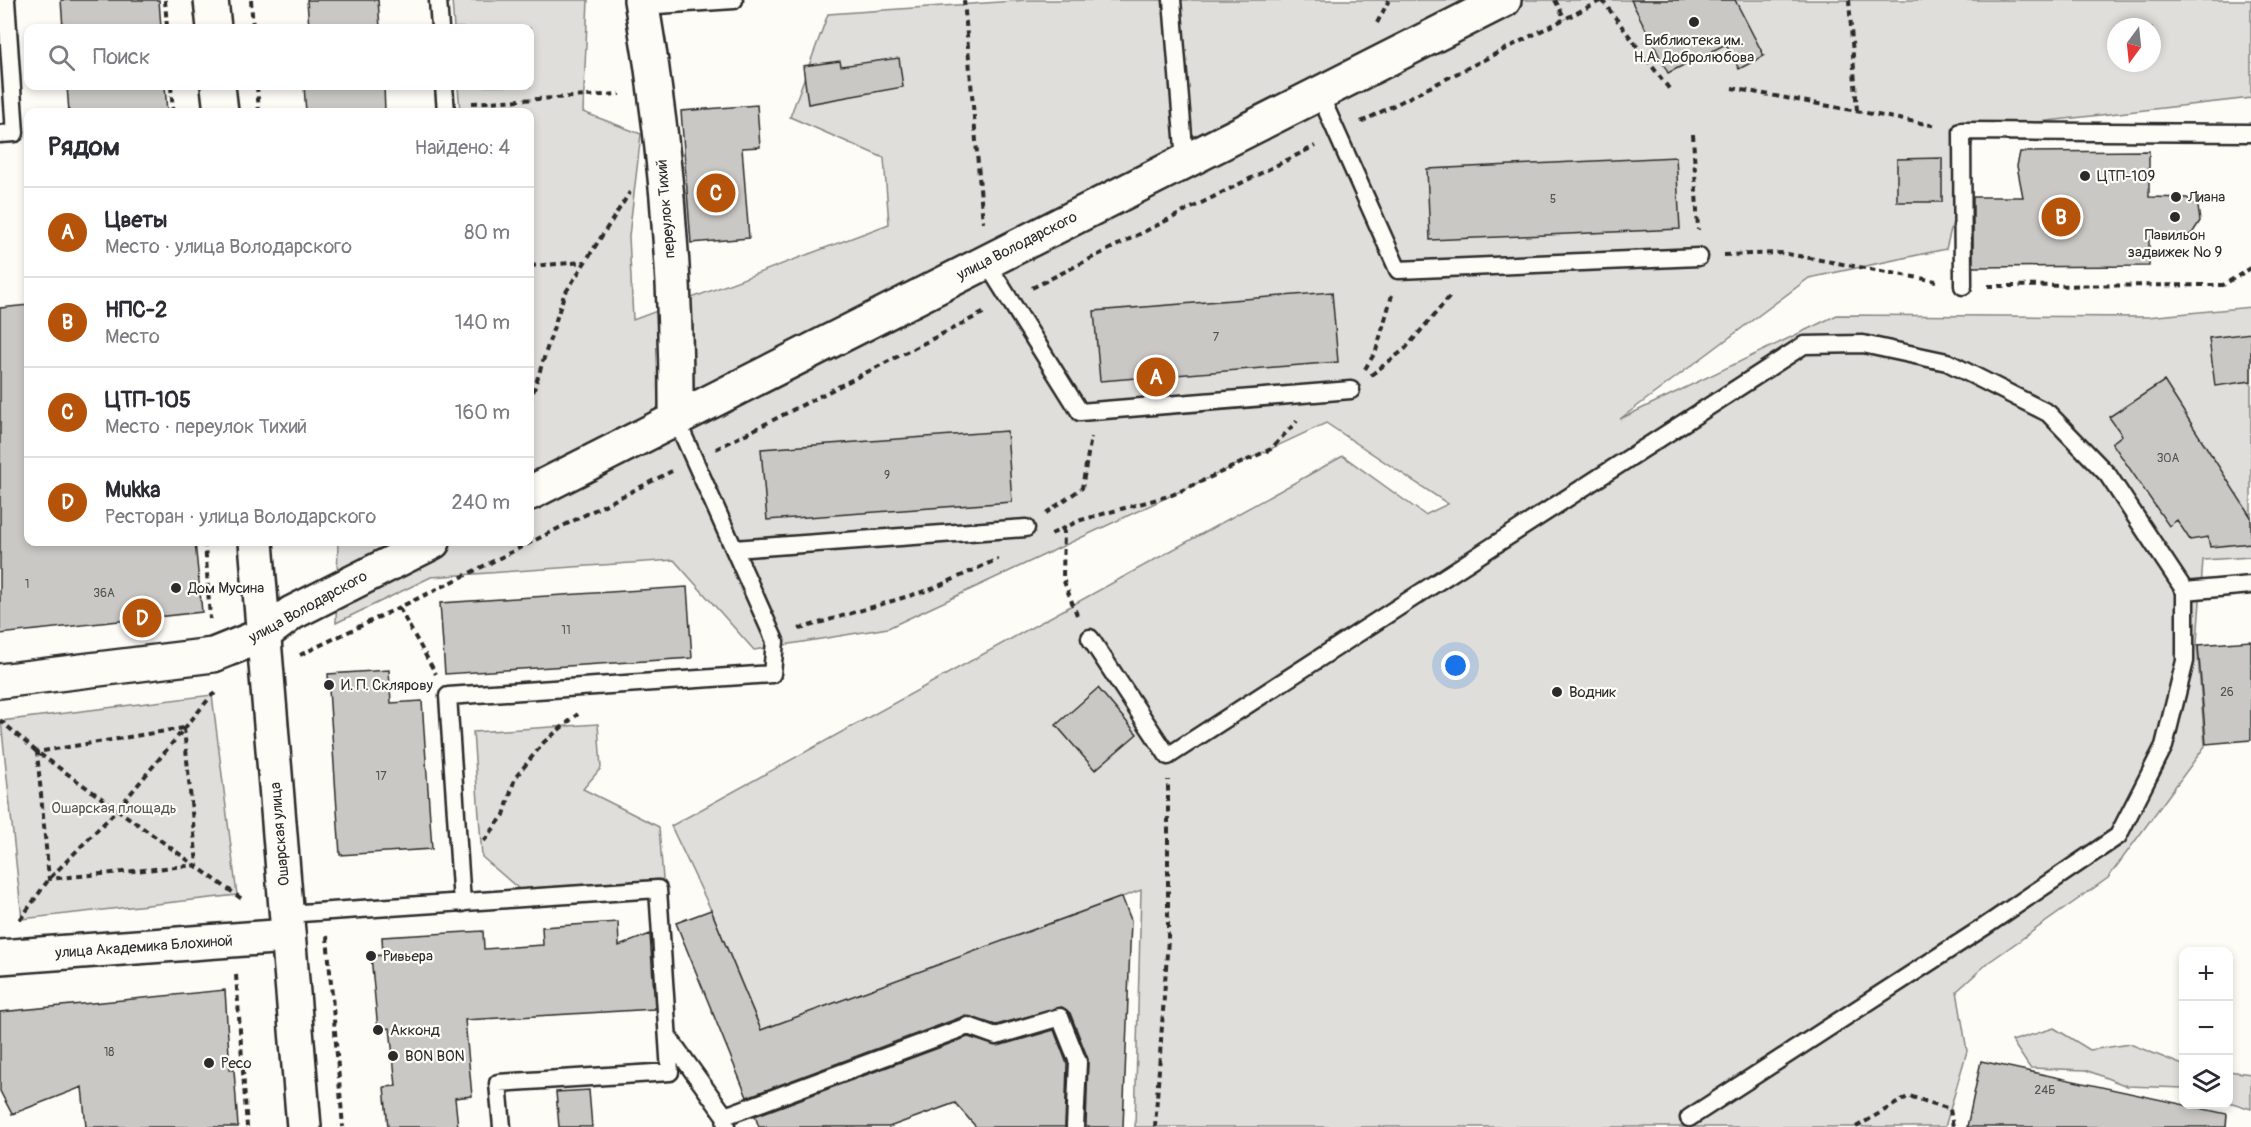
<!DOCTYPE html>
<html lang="ru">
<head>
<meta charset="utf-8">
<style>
	body { margin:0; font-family:Pangolin,sans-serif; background:#f2f2f3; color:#2b2b33 }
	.controls { position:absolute; right:18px; bottom:18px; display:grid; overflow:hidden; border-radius:12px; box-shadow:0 3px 9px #0003 }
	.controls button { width:54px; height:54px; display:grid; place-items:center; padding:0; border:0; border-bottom:2px solid #e1e1e2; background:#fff; color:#2b2b33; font:30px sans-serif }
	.compass { position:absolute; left:2107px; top:18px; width:54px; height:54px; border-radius:50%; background:#fff; box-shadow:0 3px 9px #0003; rotate:195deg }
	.you { position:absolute; left:1456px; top:666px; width:21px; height:21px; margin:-15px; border:4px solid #fff; border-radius:50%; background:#1a73e8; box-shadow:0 0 0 9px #1a73e833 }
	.badge { display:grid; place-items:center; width:39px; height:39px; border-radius:50%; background:#b45309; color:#fff; font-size:20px; font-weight:700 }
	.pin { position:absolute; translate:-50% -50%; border:3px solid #fff; box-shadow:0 2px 6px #0006 }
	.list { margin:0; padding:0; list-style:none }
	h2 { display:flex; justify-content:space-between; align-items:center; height:78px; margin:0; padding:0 24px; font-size:26px }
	h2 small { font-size:20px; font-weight:400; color:#7c7c81 }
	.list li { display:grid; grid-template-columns:39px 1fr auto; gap:18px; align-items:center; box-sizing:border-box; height:90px; padding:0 24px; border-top:2px solid #e1e1e2 }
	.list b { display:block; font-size:22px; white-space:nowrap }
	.list p { margin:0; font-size:20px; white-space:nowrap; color:#7c7c81 }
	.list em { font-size:20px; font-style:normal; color:#7c7c81 }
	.icon { flex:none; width:33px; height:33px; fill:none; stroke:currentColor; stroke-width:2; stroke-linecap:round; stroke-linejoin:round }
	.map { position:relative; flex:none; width:2251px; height:1127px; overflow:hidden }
	.search { position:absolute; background:#fff; box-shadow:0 3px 9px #0003; left:24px; top:24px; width:510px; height:66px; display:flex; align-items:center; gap:15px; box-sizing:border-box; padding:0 21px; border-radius:12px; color:#7c7c81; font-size:22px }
	.panel { position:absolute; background:#fff; box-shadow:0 3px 9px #0003; left:24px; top:108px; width:510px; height:438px; border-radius:12px }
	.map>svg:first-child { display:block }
</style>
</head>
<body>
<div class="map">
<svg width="2251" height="1127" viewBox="0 0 2251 1127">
	<rect width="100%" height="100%" fill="#fdfcf7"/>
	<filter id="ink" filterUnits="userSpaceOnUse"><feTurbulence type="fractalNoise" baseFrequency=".0167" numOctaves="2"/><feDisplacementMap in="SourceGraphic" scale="12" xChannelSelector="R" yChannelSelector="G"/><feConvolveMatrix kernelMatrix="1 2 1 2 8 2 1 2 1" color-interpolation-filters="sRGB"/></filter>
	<g filter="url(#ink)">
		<path fill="#dfdeda" stroke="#858482" stroke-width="1.5" fill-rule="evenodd" d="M 452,0 L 588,0 L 583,112 L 641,134 L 629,236 L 633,320 L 889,224 L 884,158 L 790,117 L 828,14 L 1028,0 L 2251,0 L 2251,98 L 1976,129 L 1946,249 L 1809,278 L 1620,419 L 1837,315 L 2147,317 L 2251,307 L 2251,557 L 2203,560 L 2197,643 L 2205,746 L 2108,878 L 1989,962 L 1957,991 L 1967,1051 L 1945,1127 L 1135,1127 L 1141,890 L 761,1030 L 711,910 L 671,826 L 1343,456 L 1425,515 L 1448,504 L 1326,423 L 888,628 L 754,650 L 674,560 L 431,577 L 336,623 L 338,542 L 530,542 L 530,112 L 460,112 L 458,86 L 530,86 L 530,28 L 454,28 ZM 2116,27 L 2152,27 L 2152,63 L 2116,63 Z
			M 212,695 L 237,895 L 22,919 L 1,721 Z
			M 598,724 L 601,768 L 583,789 L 659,827 L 663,879 L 519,889 L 482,857 L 473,732 Z
			M 2054,1028 L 2090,1050 L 2130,1044 L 2183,1065 L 2183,1088 L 2127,1086 L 2086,1070 L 2030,1068 L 2012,1041 Z
			M 2228,1071 L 2251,1074 L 2251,1109 L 2229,1102 Z"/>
		<path fill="#c9c8c4" stroke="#2b2b2b" stroke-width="1.5" d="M 61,0 L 159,0 L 161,28 L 63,28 Z
			M 307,0 L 378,0 L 380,28 L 309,28 Z
			M 1631,0 L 1735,0 L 1764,56 L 1739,69 L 1726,44 L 1668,73 Z
			M 899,58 L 903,87 L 808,104 L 803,66 L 840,61 L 841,66 Z
			M 67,86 L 165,86 L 167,112 L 69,112 Z
			M 304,86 L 384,86 L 385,112 L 306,112 Z
			M 757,105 L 760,147 L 742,148 L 749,238 L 691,243 L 681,111 Z
			M 2149,151 L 2149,197 L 2187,198 L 2198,207 L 2200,221 L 2193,232 L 2188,236 L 2149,237 L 2149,266 L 1973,267 L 1973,197 L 2023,197 L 2017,166 L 2020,152 Z
			M 1676,157 L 1680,229 L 1430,240 L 1427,169 Z
			M 1942,158 L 1942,202 L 1897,202 L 1897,159 Z
			M 1332,292 L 1338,362 L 1100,381 L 1094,311 Z
			M 28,305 L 28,542 L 195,542 L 202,612 L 0,634 L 0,308 Z
			M 2251,333 L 2251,381 L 2215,386 L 2209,338 Z
			M 2164,381 L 2251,517 L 2251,543 L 2210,547 L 2208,537 L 2190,540 L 2177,520 L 2169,526 L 2112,443 L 2122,435 L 2109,417 Z
			M 1007,431 L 1012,502 L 767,520 L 761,449 Z
			M 687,587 L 692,658 L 445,674 L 440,603 Z
			M 2251,641 L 2251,740 L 2206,744 L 2198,645 Z
			M 389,670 L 391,703 L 422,701 L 432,849 L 340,855 L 328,674 Z
			M 1098,688 L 1137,734 L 1095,770 L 1056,725 Z
			M 1122,897 L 1131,920 L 1123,1127 L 1086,1127 L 1088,1059 L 1070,1013 L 1062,1007 L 996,1025 L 964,1016 L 747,1097 L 676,923 L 711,910 L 761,1030 Z
			M 618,922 L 619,946 L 650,934 L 655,1009 L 465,1020 L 472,1096 L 455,1098 L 458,1127 L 388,1127 L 384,1087 L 396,1086 L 393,1056 L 390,1028 L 378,1030 L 371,956 L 383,955 L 382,937 L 483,931 L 484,949 L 543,945 L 542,927 Z
			M 225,990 L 230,1070 L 234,1070 L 238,1127 L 86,1127 L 82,1087 L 12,1114 L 0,1091 L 0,1012 Z
			M 1054,1030 L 1067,1064 L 1065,1127 L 976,1127 L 955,1103 L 889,1127 L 759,1127 L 755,1116 L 968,1037 L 998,1046 Z
			M 1981,1061 L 2227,1114 L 2226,1127 L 1967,1127 Z
			M 589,1090 L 592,1127 L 559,1127 L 556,1092 Z"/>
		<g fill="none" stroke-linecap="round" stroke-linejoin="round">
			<defs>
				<path id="service" d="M 438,0 L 440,28
					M 1172,0 L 1185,161
					M 642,6 L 734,0
					M 444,86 L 446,112
					M 1319,93 L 1398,270 L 1699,257
					M 0,134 L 15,133 L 6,0
					M 986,262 L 1080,412 L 1351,390
					M 1963,286 L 1962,131 L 2251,133
					M 676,419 L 734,549 L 1026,528
					M 2185,591 L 2251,585
					M 1090,638 L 1168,756 L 1804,345 L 1863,344 L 1947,362 L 2048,413 L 2108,475 L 2185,591 L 2185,661 L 2164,746 L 2118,836 L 1984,927 L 1689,1118
					M 462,903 L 448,696 L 772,674 L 775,641 L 734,549
					M 286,914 L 658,889 L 670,1072 L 498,1083 L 502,1127
					M 669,1038 L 725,1116 L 726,1126
					M 725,1116 L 968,1026 L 996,1036 L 1060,1017 L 1078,1062 L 1075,1127"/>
				<path id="minor" d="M 641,0 C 665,137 677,279 676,419
					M 530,493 L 1504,0
					M 0,681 L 213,655 L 263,635 L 292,613 L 433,542
					M 0,957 L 288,936"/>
				<path id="tertiary" d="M 211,0 L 214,28
					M 218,86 L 221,112
					M 256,542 L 304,1127"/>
			</defs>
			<use href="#service" stroke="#2b2b2b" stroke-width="21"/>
			<use href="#minor" stroke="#2b2b2b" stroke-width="38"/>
			<use href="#tertiary" stroke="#2b2b2b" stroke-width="38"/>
			<path stroke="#2b2b2b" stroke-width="4" stroke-dasharray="6 4.5" stroke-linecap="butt" d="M 165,0 L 167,28
				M 251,0 L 253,28
				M 964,0 L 983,223
				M 1555,0 L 1565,19
				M 1602,0 L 1670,90
				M 1849,0 L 1857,111
				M 1377,23 L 1389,0
				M 171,86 L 173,112
				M 257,86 L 259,112
				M 1732,88 L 1937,126
				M 472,103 L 620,94
				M 1361,122 L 1602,0
				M 1693,134 L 1698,230
				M 1724,255 L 1782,253 L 1936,281
				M 530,266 L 585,262
				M 1988,286 L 2223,285 L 2251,268
				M 1032,288 L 1315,146
				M 1365,369 L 1376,351 L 1392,295
				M 1371,375 L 1405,349 L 1452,294
				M 530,402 L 564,295 L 630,192
				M 716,449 L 985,312
				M 1046,513 L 1082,488 L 1091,437
				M 1064,528 L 1063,579 L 1077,615
				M 1051,534 L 1081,520 L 1172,495 L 1271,449 L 1297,421
				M 205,542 L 210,619
				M 399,608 L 436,674
				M 799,629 L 932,589 L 998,559
				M 300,655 L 450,583 L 672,471
				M 0,720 L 37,752 L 242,899
				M 184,728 L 197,865 L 49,879 L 37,752 Z
				M 484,841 L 504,815 L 515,778 L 544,742 L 578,714
				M 20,920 L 49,879 L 117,810 L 212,695 L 219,691
				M 327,936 L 343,1127
				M 236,975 L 247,1127
				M 1155,1127 L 1168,939 L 1168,780
				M 1856,1127 L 1909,1096 L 1950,1109 L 1953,1127"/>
			<use href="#service" stroke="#fdfcf7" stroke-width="16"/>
			<use href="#minor" stroke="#fdfcf7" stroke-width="33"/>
			<use href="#tertiary" stroke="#fdfcf7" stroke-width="33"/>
		</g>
	</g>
	<g fill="#2b2b2b" stroke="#fdfcf7" stroke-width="2">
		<circle cx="1694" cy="22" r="6"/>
		<circle cx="2085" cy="176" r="6"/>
		<circle cx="2176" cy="197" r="6"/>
		<circle cx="2175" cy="217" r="6"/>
		<circle cx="176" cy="588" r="6"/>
		<circle cx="329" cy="685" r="6"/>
		<circle cx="1557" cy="692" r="6"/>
		<circle cx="371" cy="956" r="6"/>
		<circle cx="378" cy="1030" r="6"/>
		<circle cx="393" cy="1056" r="6"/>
		<circle cx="209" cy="1063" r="6"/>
	</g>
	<g text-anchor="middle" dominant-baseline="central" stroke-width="4.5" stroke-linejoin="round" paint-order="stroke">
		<g font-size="12" fill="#525251">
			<text x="1553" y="199">5</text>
			<text x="1216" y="337">7</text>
			<text x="2168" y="458">30А</text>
			<text x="887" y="475">9</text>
			<text x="27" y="584">1</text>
			<text x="104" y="593">36А</text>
			<text x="566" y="630">11</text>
			<text x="2227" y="692">26</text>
			<text x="381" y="776">17</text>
			<text x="109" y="1052">18</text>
			<text x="2045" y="1090">24Б</text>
		</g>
		<g font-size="15" fill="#2b2b2b" stroke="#fdfcf7" text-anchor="start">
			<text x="1694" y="40" text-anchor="middle">Библиотека им.<tspan x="1694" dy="17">Н.А. Добролюбова</tspan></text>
			<text x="2097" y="176">ЦТП-109</text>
			<text x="2188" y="197">Лиана</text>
			<text x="2175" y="235" text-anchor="middle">Павильон<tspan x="2175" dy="17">задвижек № 9</tspan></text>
			<text x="188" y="588">Дом Мусина</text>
			<text x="341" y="685">И. П. Склярову</text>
			<text x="1569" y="692">Водник</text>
			<text x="383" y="956">Ривьера</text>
			<text x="390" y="1030">Акконд</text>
			<text x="405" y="1056">BON BON</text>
			<text x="221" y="1063">Ресо</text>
		</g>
		<g font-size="15" fill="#2b2b2b" stroke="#fdfcf7">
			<text transform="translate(666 209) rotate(-95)">переулок Тихий</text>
			<text transform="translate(1017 246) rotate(-27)">улица Володарского</text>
			<text transform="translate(308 607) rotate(-29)">улица Володарского</text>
			<text transform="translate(280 834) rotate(-95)">Ошарская улица</text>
			<text transform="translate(144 947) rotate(-4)">улица Академика Блохиной</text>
		</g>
		<g font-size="15" fill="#585857" stroke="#fdfcf7">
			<text x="114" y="808">Ошарская площадь</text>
		</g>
	</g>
</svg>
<div class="controls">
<button>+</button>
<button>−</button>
<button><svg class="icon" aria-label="layers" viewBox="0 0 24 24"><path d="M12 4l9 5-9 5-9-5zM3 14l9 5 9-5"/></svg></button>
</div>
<svg class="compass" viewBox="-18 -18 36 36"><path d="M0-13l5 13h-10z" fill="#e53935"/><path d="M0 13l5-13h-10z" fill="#7c7c81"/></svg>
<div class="you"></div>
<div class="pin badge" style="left:1156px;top:377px">A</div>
<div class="pin badge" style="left:2061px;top:217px">B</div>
<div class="pin badge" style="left:716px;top:193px">C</div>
<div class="pin badge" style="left:142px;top:618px">D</div>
<div class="search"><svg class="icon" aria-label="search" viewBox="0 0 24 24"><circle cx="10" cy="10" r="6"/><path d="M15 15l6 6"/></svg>Поиск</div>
<section class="panel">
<h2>Рядом<small>Найдено: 4</small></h2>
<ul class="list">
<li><span class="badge">A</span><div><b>Цветы</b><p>Место · улица Володарского</p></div><em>80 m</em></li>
<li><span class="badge">B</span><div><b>НПС-2</b><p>Место</p></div><em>140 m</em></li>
<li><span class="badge">C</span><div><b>ЦТП-105</b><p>Место · переулок Тихий</p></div><em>160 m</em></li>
<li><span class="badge">D</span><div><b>Mukka</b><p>Ресторан · улица Володарского</p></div><em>240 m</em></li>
</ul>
</section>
</div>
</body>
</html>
